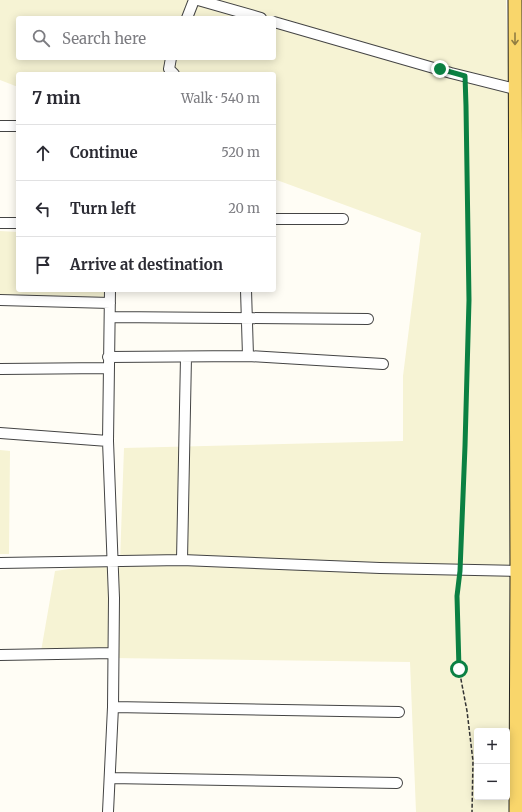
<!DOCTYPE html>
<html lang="en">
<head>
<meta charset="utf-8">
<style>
	body { margin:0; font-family:Merriweather,serif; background:#f2f2f3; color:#2b2b33 }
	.controls { position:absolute; right:12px; bottom:12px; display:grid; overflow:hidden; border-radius:4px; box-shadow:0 2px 10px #0003 }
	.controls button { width:36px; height:36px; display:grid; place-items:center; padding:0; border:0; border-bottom:1px solid #e1e1e2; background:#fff; color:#2b2b33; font:20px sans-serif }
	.stop { position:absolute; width:12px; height:12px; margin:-9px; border:3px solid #0b8043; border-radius:50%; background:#fff }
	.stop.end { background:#0b8043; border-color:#fff; box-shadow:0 1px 4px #0008 }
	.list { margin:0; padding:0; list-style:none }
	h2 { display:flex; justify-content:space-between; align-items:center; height:52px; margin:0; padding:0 16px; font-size:17px }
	h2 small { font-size:13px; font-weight:400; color:#7c7c81 }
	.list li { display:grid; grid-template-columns:26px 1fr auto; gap:12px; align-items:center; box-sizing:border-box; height:56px; padding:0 16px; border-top:1px solid #e1e1e2 }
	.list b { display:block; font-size:15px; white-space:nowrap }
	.list em { font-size:13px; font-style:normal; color:#7c7c81 }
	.icon { flex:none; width:22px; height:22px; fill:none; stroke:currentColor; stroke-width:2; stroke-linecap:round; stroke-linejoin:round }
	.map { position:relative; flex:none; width:522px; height:812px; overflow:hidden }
	.search { position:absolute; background:#fff; box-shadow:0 2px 10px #0003; left:16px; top:16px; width:260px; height:44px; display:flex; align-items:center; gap:10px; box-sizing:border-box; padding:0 14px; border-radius:4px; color:#7c7c81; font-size:15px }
	.panel { position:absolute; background:#fff; box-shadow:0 2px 10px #0003; left:16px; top:72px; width:260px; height:220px; border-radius:4px }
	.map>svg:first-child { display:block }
</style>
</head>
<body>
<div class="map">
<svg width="522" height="812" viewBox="0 0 522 812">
	<rect width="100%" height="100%" fill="#fffdf5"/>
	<path fill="#f6f3d4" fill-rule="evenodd" d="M 0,0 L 506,0 L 510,122 L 513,812 L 416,812 L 410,662 L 40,657 L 55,571 L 120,562 L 124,448 L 403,441 L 403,376 L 421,233 L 274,179 L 274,74 L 18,74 L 18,87 L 0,80 ZM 18,18 L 274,18 L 274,58 L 18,58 ZM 477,731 L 507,731 L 507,797 L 477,797 Z
		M 0,231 L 18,232 L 18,290 L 113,290 L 113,308 L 0,305 Z
		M 0,450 L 10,451 L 9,554 L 0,554 Z"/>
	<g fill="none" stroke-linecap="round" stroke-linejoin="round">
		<defs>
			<path id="minor" d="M 198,0 L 261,18
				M 187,18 L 194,0
				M 274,22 L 451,73 L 515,89
				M 171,58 L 169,69 L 174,74
				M 0,126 L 18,126
				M 274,219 L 343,219
				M 0,223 L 18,223
				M 246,290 L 248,356
				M 0,300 L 110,303
				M 110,317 L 368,319
				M 108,357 L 248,356 L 383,364
				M 0,369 L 108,368
				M 0,433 L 108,441
				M 182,560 L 186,357
				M 0,563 L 182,560 L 380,568 L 522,571
				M 0,655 L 113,653
				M 113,707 L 399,712
				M 110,778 L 397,783
				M 108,812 L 113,707 L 114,598 L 108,441 L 110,290"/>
			<path id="major" d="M 515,0 L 517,572 L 516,812"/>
		</defs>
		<use href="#minor" stroke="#444" stroke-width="12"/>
		<use href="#major" stroke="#222" stroke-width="15"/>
		<path stroke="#333" stroke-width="1.5" stroke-dasharray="4 2" stroke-linecap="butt" d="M 461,562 L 469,300 L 465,85
			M 459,577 L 457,596 L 459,669 L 467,711 L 473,761 L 472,812"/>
		<use href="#minor" stroke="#fff" stroke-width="10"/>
		<use href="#major" stroke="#f9d66b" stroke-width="13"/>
	</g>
	<defs><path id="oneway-shaft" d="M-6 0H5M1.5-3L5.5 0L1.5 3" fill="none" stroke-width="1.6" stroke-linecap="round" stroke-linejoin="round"/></defs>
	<use stroke="#917d42" href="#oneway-shaft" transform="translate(515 39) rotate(90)"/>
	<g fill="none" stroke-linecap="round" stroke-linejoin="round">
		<path stroke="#0b8043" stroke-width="5" d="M 440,69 L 465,76 L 466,106 L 469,300 L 465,446 L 460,571 L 457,596 L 459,669"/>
	</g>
</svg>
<div class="controls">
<button>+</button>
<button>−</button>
</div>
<div class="stop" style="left:459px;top:669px"></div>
<div class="stop end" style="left:440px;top:69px"></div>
<div class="search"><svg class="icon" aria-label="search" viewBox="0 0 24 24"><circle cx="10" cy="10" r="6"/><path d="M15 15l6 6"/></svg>Search here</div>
<section class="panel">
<h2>7 min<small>Walk · 540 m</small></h2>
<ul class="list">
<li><svg class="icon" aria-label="ahead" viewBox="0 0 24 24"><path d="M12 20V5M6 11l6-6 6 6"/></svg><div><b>Continue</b></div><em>520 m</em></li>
<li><svg class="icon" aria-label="left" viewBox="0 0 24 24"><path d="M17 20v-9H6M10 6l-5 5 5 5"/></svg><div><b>Turn left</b></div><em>20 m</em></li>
<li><svg class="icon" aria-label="arrive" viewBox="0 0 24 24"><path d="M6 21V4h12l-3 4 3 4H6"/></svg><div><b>Arrive at destination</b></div></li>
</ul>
</section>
</div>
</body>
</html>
